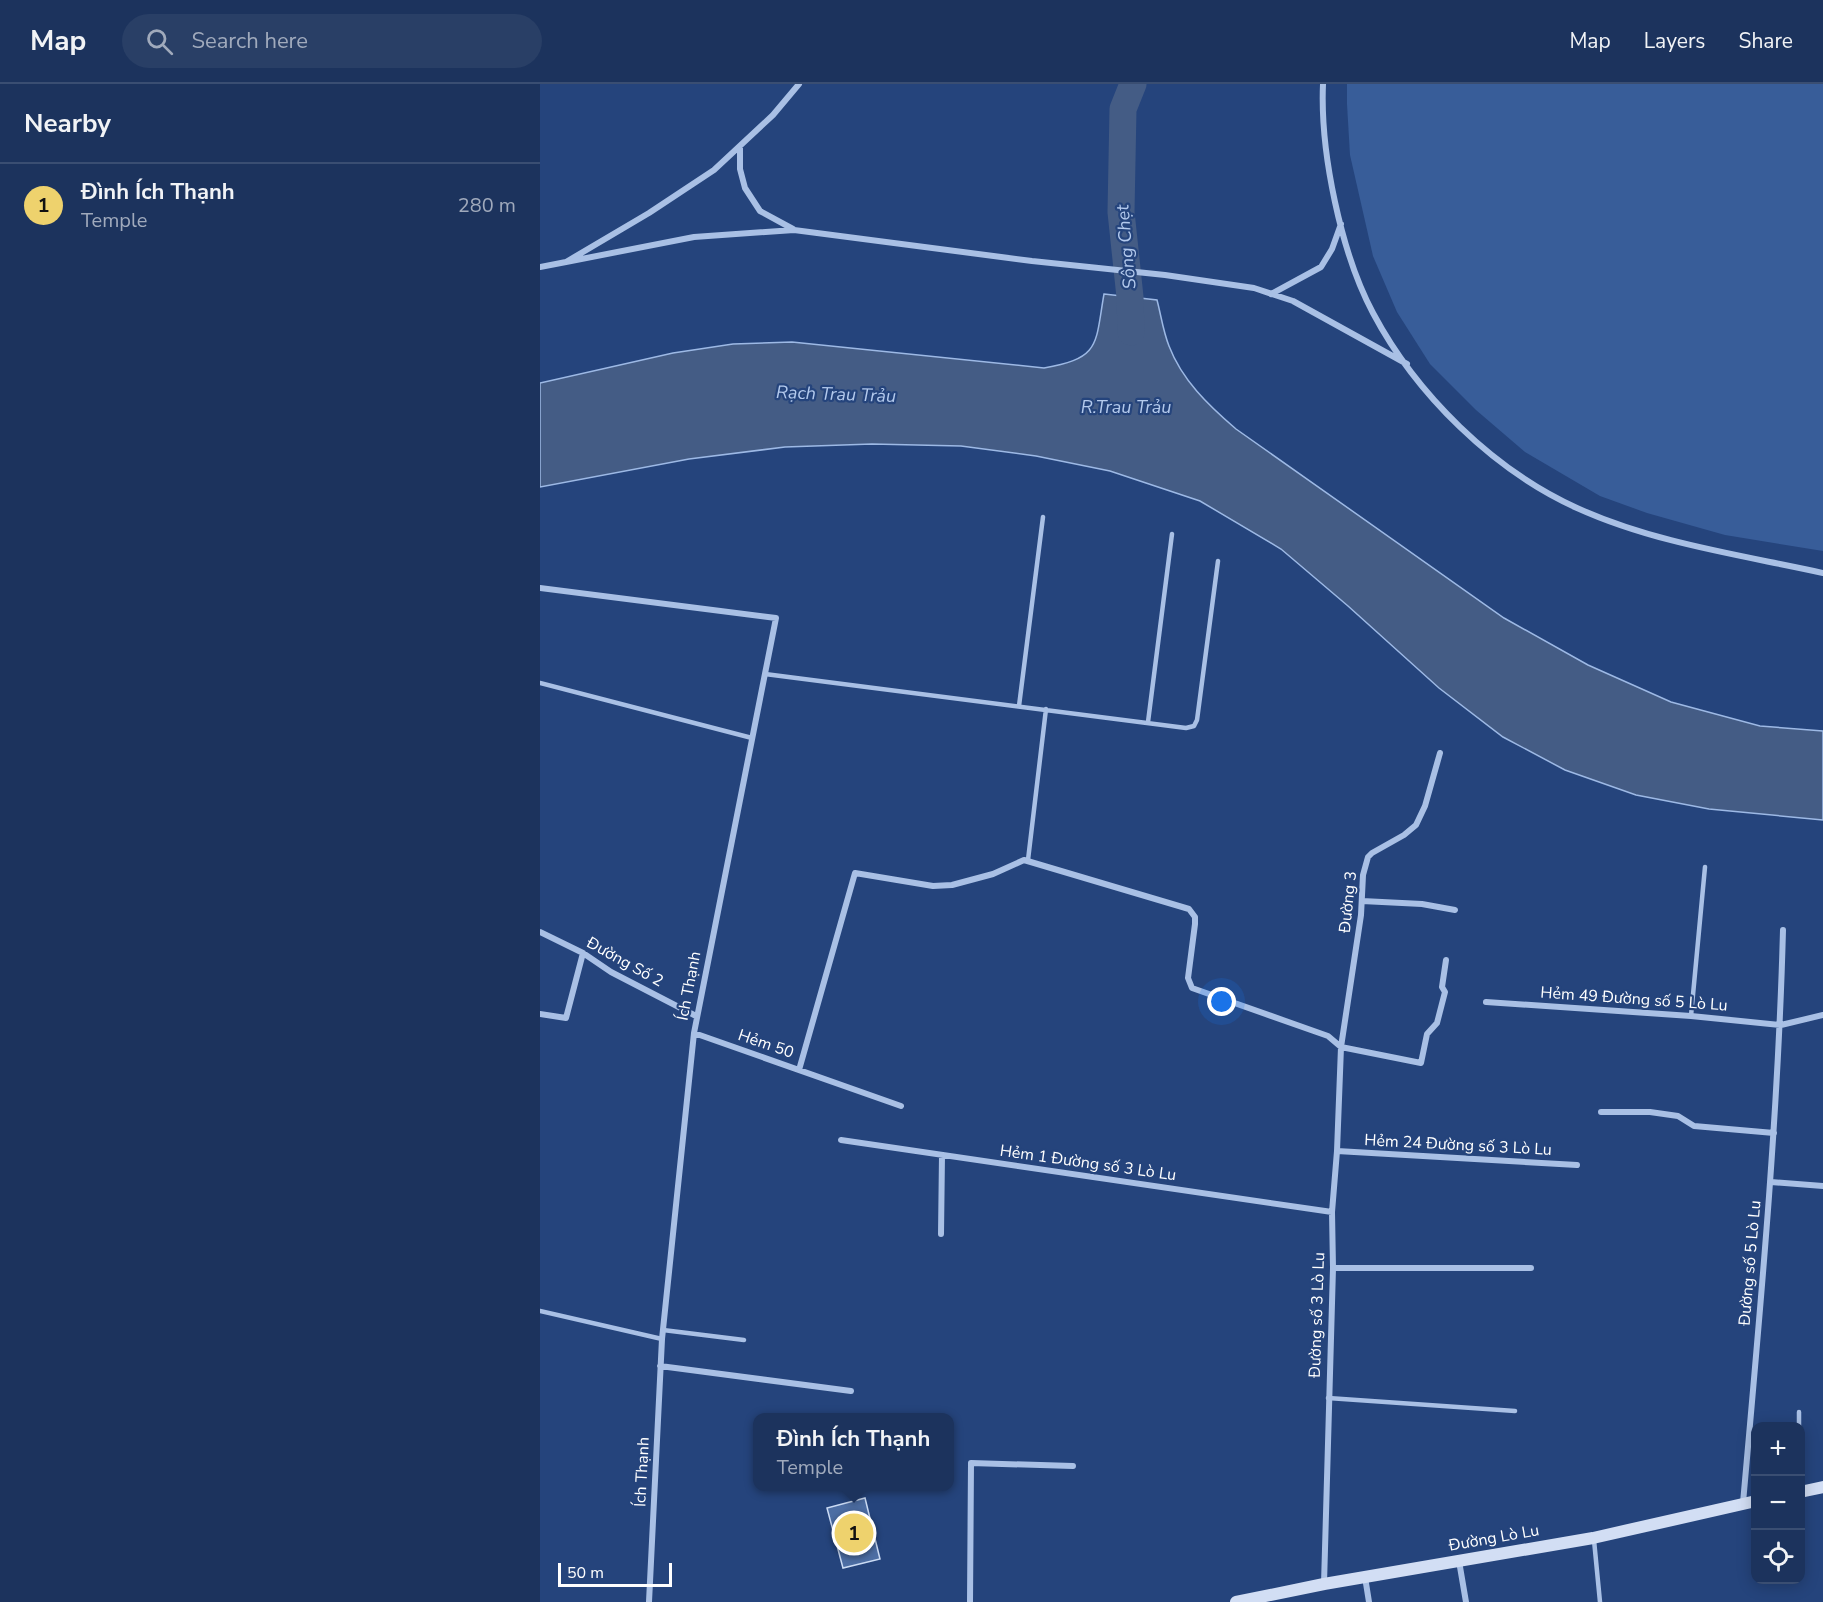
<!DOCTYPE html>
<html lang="en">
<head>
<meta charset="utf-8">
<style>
	body { margin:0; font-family:"Nunito Sans",sans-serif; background:#293f66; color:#f1f3f6 }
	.controls { position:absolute; right:18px; bottom:18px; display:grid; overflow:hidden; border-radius:12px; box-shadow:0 3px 15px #0003 }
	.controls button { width:54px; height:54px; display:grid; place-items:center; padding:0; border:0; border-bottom:2px solid #3a4e72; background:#1c335d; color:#f1f3f6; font:30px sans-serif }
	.scale { position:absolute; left:18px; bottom:15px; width:114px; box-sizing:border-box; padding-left:6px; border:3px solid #fff; border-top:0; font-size:16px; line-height:21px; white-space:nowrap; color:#fff; -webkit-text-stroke:4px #25447c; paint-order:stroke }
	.you { position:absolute; left:682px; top:918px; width:21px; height:21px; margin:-15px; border:4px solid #fff; border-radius:50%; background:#1a73e8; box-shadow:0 0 0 9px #1a73e833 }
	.badge { display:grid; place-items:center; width:39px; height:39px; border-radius:50%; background:#eed26d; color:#111; font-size:20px; font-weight:700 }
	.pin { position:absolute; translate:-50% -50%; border:3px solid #fff; box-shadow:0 2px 6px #0006 }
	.popup { position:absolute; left:213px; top:1329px; width:201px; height:78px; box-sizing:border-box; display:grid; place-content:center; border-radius:12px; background:#1c335d; filter:drop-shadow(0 2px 4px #0005); font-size:20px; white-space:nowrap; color:#a0aabc }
	.popup b { font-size:22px; color:#f1f3f6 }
	.popup::after { content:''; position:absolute; left:50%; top:100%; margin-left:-12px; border:12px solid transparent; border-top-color:#1c335d }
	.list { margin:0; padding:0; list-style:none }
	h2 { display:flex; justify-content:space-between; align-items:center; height:78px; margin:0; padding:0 24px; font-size:26px }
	h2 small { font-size:20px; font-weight:400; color:#a0aabc }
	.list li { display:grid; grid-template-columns:39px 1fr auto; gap:18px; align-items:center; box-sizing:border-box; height:84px; padding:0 24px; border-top:2px solid #3a4e72 }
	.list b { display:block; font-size:22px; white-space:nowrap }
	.list p { margin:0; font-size:20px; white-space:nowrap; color:#a0aabc }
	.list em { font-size:20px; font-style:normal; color:#a0aabc }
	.icon { flex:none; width:33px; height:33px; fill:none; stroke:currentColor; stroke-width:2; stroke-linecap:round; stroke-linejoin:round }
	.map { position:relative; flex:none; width:1283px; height:1518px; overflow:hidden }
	header { display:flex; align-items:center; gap:36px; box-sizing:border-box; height:84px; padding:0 30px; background:#1c335d; border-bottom:2px solid #3a4e72 }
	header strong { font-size:28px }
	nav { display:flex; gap:33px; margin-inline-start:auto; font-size:21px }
	.search { width:420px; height:54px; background:#293f66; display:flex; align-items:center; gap:15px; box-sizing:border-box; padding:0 21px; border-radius:33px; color:#a0aabc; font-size:22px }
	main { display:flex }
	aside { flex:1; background:#1c335d }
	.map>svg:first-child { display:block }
</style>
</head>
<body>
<header>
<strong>Map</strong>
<div class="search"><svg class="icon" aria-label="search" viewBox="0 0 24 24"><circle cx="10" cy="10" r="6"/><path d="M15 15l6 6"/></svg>Search here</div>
<nav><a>Map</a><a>Layers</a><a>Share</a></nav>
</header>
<main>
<aside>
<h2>Nearby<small></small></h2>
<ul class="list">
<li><span class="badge">1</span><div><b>Đình Ích Thạnh</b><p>Temple</p></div><em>280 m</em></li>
</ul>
</aside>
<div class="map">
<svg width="1283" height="1518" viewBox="0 0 1283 1518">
	<rect width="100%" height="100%" fill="#25447c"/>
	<path fill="#385d99" d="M 807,0 L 1283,0 L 1283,467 L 1185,451 L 1107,429 L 1060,412 L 985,368 L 936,326 L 890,280 L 857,228 L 833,172 L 810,71 L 807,20 Z"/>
	<path fill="#445c85" stroke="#9db9e5" stroke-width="1.5" d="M 564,210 L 617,216 C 621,231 623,247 629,262 C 642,296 668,321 696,345 L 964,534 L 1048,581 L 1131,618 L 1220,642 L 1283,647 L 1283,736 L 1169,725 L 1096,711 L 1025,686 L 963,653 L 899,604 L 808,522 L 741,465 L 660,417 L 570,387 L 496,372 L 421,362 L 332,360 L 245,363 L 149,375 L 0,403 L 0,299 L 133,269 L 193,260 L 252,258 L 504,284 C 561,274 555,261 564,210 Z"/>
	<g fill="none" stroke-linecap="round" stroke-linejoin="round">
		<path stroke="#445c85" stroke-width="27" d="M 591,248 L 590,213 L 581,128 L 583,25 L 593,0"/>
	</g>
	<path fill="#4d6ea4" stroke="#cbdbf4" stroke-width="1.5" d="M 325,1414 L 340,1475 L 303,1484 L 287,1424 Z"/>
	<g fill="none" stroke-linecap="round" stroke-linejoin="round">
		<path stroke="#a9c0e5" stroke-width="4.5" d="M 225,590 L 646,644 L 654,642 L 657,636 L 678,477
			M 0,599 L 212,654
			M 479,622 L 503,433
			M 608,638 L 632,450
			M 488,776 L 506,625
			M 1151,932 L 1165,783
			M 0,1227 L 122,1255
			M 123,1246 L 204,1256
			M 788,1314 L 975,1327
			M 1259,1328 L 1259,1342
			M 1054,1456 L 1060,1518"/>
		<path stroke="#a9c0e5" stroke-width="6" d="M 783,0 C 780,68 801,169 833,229 C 876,310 953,386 1037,424 C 1114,459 1201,471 1283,489
			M 200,62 L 200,85 L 205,104 L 220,127 L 253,145
			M 26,178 L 154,153 L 254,146 L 492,177 L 625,191 L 714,204 L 753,217 L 867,280
			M 0,183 L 26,178 L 109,129 L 174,86 L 233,31 L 259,0
			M 731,210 L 781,183 L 792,165 L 801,140
			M 0,504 L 236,534 L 154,949 L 122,1255 L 109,1518
			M 822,817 L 882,820 L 915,826
			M 0,848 L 43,869 L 71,888 L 156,932
			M 946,918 L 1151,932 L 1241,941 L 1283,931
			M 0,930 L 26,934 L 43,869
			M 154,949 L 361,1022
			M 801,963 L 881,979 L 887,950 L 897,939 L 905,908 L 902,903 L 906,876
			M 259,986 L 315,789 L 393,802 L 412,801 L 453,790 L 484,776 L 649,825 L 655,833 L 655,840 L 648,894 L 652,904 L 788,952 L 801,963
			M 1061,1028 L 1110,1028 L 1138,1032 L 1154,1042 L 1234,1049
			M 301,1056 L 792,1128
			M 797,1067 L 1037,1081
			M 1231,1098 L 1283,1102
			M 401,1150 L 402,1071
			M 793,1184 L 991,1184
			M 120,1282 L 311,1307
			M 1203,1419 C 1220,1228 1238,1037 1243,846
			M 919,1477 L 926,1518
			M 825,1493 L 829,1518
			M 784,1500 L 793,1184 L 792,1128 L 797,1067 L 801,963 L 821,831 L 823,791 L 828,773 L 832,769 L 864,751 L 876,741 L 885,722 L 900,669
			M 430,1518 L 431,1379 L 533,1382"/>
		<path stroke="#d2def4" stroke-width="12" d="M 1260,1408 L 1283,1403
			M 696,1518 L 784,1500 L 1053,1454 L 1216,1417"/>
	</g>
	<g text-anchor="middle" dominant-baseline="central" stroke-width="4.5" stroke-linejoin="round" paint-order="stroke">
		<g font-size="16" fill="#fff" stroke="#25447c">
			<text transform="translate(808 818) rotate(-84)">Đường 3</text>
			<text transform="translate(85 878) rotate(29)">Đường Số 2</text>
			<text transform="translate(149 902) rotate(-79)">Ích Thạnh</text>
			<text transform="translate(1094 915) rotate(4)">Hẻm 49 Đường số 5 Lò Lu</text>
			<text transform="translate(226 960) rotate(19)">Hẻm 50</text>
			<text transform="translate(918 1061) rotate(3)">Hẻm 24 Đường số 3 Lò Lu</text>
			<text transform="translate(548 1079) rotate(8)">Hẻm 1 Đường số 3 Lò Lu</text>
			<text transform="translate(1210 1179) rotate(-85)">Đường số 5 Lò Lu</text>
			<text transform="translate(777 1231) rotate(-88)">Đường số 3 Lò Lu</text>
			<text transform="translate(102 1388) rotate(-87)">Ích Thạnh</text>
			<text transform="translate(954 1454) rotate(-10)">Đường Lò Lu</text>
		</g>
		<g font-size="18" font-style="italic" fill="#b4caed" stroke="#25447c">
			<text transform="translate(586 163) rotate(-95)">Sông Chẹt</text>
			<text transform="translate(296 310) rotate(2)">Rạch Trau Trảu</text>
			<text x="586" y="323">R.Trau Trảu</text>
		</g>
	</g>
</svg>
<div class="controls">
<button>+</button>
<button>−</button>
<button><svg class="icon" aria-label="locate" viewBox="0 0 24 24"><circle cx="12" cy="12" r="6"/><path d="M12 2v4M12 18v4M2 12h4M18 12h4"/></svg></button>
</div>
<div class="scale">50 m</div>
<div class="you"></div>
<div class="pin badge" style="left:314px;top:1449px">1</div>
<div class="popup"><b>Đình Ích Thạnh</b>Temple</div>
</div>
</main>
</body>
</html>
